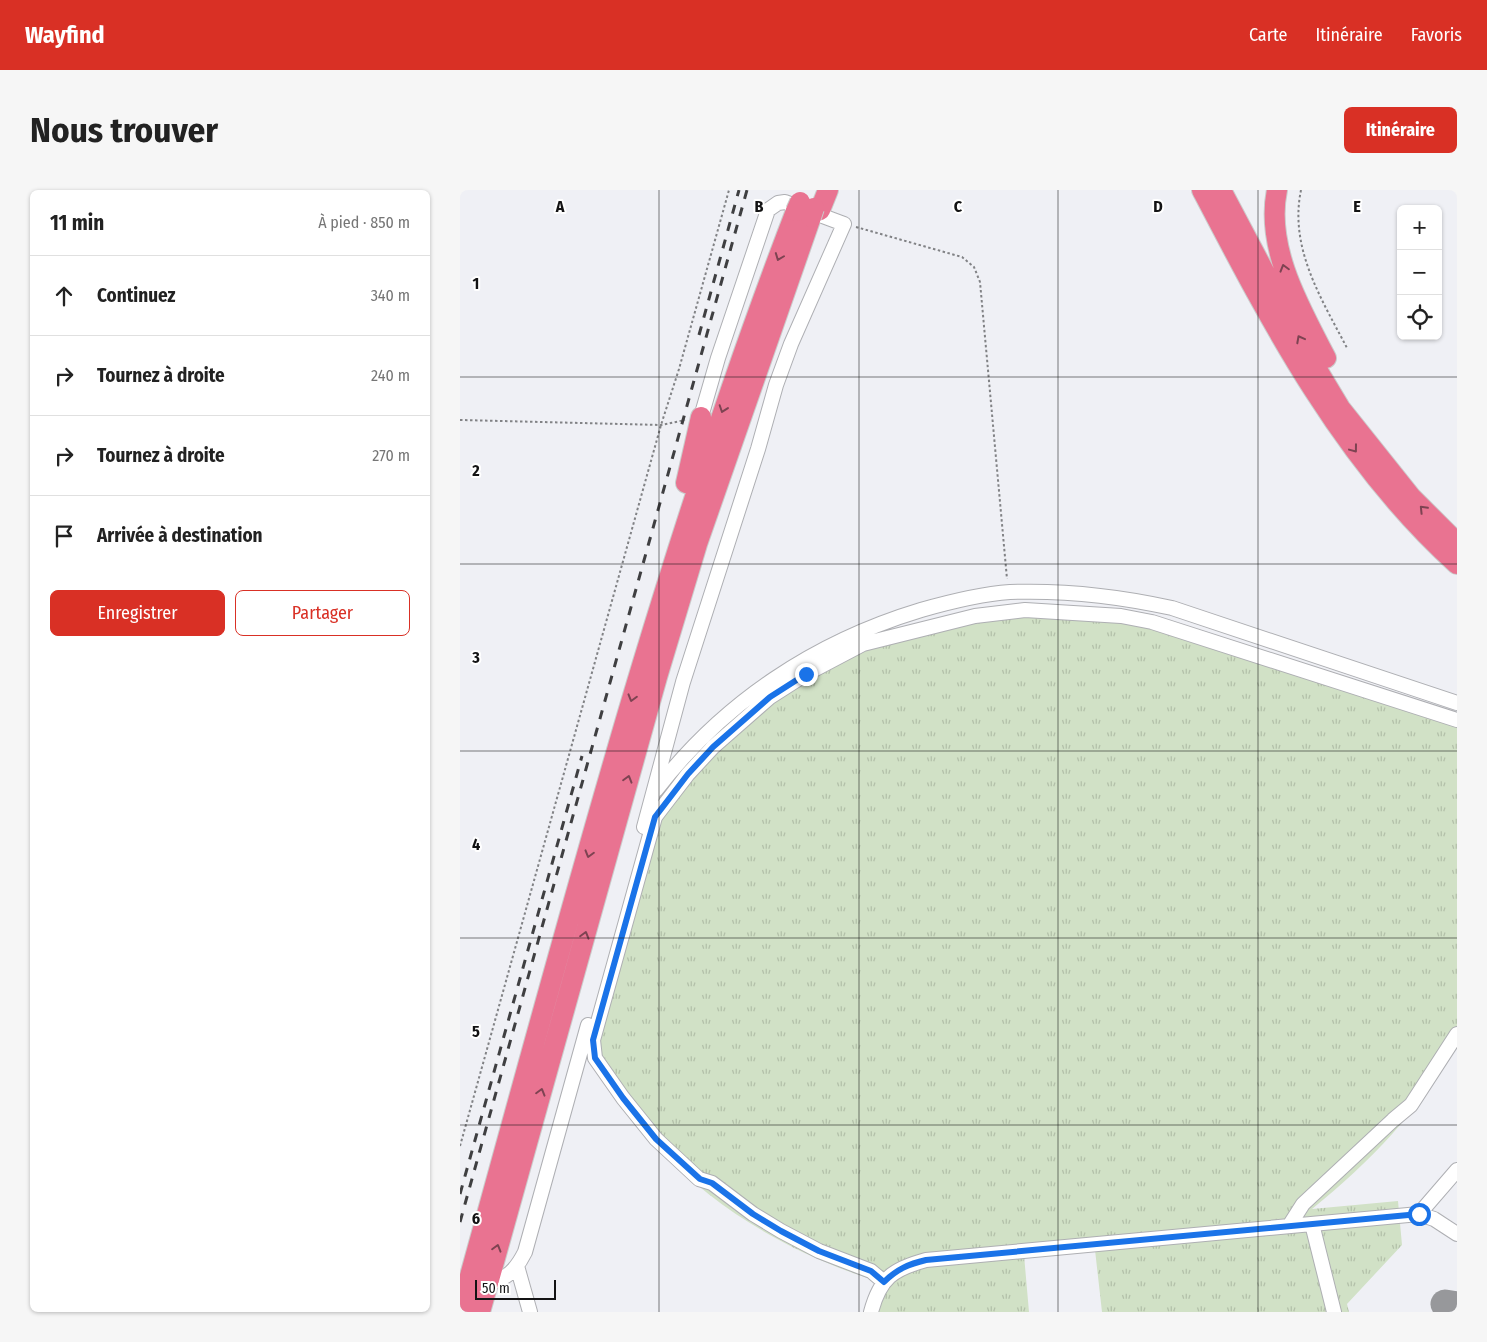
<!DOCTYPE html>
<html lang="fr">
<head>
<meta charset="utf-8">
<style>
	body { margin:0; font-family:"Fira Sans Condensed",sans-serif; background:#f6f6f6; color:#222 }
	.controls { position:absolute; right:15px; top:15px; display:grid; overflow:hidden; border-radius:8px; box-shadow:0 1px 4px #0004 }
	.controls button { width:45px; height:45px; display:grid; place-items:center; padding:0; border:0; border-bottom:1px solid #e0e0e0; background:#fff; color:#222; font:25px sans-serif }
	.scale { position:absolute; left:15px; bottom:12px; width:81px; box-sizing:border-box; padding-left:5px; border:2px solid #131314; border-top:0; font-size:14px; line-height:18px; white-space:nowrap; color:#131314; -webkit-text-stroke:4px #fff; paint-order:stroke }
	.stop { position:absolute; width:15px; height:15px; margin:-11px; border:4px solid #1a73e8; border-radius:50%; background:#fff }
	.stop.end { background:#1a73e8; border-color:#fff; box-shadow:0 1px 5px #0008 }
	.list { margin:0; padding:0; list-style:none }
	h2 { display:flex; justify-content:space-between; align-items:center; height:65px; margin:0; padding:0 20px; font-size:21px }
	h2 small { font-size:16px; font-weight:400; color:#767676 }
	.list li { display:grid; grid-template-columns:32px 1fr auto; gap:15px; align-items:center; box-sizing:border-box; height:80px; padding:0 20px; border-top:1px solid #e0e0e0 }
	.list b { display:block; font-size:19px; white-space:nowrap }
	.list em { font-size:16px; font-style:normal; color:#767676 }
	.actions { display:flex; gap:10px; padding:15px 20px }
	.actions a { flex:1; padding:11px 0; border:1px solid #d93025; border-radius:8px; text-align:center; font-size:18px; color:#d93025 }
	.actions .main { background:#d93025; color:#fff }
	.icon { flex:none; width:28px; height:28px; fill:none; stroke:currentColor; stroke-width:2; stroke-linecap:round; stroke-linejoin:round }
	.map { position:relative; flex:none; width:997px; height:1122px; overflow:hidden; border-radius:8px }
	header { display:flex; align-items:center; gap:30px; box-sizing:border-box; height:70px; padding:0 25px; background:#d93025; color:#fff }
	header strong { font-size:24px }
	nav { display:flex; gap:28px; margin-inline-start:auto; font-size:18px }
	.intro { display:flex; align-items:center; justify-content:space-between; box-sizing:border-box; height:120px; padding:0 30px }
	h1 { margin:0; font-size:35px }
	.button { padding:12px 22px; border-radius:8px; background:#d93025; color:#fff; font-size:18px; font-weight:700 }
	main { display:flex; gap:30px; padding:0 30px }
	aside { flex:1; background:#fff; border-radius:8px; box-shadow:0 1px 4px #0004 }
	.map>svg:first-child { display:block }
</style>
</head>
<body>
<header>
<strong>Wayfind</strong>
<nav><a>Carte</a><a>Itinéraire</a><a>Favoris</a></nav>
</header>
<div class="intro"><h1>Nous trouver</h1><a class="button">Itinéraire</a></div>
<main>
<aside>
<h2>11 min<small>À pied · 850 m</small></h2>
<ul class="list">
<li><svg class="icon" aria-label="ahead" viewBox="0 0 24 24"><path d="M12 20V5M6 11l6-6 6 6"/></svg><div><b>Continuez</b></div><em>340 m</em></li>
<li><svg class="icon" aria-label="right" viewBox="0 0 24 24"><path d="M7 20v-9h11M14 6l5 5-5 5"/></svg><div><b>Tournez à droite</b></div><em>240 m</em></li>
<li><svg class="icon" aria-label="right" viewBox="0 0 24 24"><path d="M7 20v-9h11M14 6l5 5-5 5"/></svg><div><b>Tournez à droite</b></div><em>270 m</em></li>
<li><svg class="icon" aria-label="arrive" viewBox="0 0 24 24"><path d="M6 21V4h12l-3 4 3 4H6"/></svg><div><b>Arrivée à destination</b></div></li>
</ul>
<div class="actions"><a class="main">Enregistrer</a><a>Partager</a></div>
</aside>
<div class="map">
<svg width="997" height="1122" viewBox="0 0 997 1122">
	<defs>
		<pattern id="grass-tufts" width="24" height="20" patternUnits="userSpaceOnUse" patternTransform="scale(1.25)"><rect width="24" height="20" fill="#d1e1c6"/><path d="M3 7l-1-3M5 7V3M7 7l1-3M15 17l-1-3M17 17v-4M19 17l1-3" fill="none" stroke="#b3c0a9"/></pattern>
	</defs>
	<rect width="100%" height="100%" fill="#eff0f5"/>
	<path fill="url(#grass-tufts)" d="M 651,421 L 997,525 L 997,855 C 959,921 911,971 852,1019 L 938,1011 L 942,1055 L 887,1114 L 889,1122 L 642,1122 L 634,1051 L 564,1065 L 569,1122 L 414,1122 L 426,1094 C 340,1068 260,1024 198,958 C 170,929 148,895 125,862 L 191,624 L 343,481 L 511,423 Z"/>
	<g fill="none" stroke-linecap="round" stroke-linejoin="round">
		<path stroke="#97989b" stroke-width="29" d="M 985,1114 L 997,1116"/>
		<defs>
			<path id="minor" d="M 196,600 C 264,512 355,452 461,420 C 489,412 521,404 550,402 C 605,400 658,406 712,418 L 997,513
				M 184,637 L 223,492 L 298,259 L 316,195 L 331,154 L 384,34 L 325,12 L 318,13 L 308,20 L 258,168 L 241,227
				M 959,1024 L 974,1029 L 997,1044
				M 852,1034 L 874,1122
				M 829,1036 L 843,1014 L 933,930 L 951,915 L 997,844
				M 57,1076 L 70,1122
				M 424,1092 L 411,1081 L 359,1061 L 321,1041 L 293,1024 L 252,993 L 239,989 L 196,949 L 163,908 L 135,868 L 133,850 L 195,627 L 228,584 L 253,557 L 310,507 L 346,484 L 403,454 L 515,426 L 565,420 L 661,426 L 692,432 L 997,530
				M 28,1093 C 47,1089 56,1080 65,1062 L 128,835
				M 411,1122 C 420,1088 433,1079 466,1070 L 959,1024 L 997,980"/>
			<path id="highway" d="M 742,0 C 812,134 883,271 997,374
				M 761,0 L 850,168 L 880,218 L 951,307 L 997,353
				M 817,0 C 805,58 840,118 866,168
				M 360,20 L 368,0
				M 226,293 L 241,227
				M 0,1122 C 103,752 198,379 336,21
				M 20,1122 L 197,487 L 237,354 L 351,27"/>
		</defs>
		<use href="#minor" stroke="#aeafb3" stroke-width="16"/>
		<use href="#highway" stroke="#cbcbcb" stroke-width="22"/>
		<path stroke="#818285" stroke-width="2" stroke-dasharray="2.5 2.5" stroke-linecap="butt" d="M 841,0 C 829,58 861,108 887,158
			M 396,37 L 502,67 L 514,77 L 520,92 L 547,389
			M 0,230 L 201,235 L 225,230
			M 0,956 L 201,235 L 219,179 L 269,0"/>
		<use href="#minor" stroke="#fff" stroke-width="14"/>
		<use href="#highway" stroke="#e97391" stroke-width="20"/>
		<path stroke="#3f3f41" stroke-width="3" stroke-dasharray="9 9" stroke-linecap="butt" d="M 239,145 L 279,0
			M 0,1004 L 122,566
			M 0,1032 L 287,0"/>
		<defs>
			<path id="highway-bridge" d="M 336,21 L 340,12
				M 351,27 L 354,18"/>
		</defs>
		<use href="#highway-bridge" stroke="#cbcbcb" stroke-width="22" stroke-linecap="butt"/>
		<use href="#highway-bridge" stroke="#e97391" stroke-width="20"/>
	</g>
	<defs><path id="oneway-chevron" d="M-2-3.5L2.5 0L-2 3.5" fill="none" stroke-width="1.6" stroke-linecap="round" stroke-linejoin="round" transform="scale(1.25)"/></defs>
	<g stroke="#7e4352">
		<use href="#oneway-chevron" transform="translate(319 67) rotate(111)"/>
		<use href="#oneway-chevron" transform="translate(824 78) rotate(-106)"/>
		<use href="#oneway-chevron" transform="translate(840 149) rotate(-118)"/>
		<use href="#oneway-chevron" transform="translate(263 219) rotate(109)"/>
		<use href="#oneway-chevron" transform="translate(894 259) rotate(53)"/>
		<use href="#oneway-chevron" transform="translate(963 319) rotate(-134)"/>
		<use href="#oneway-chevron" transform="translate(172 508) rotate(106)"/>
		<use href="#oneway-chevron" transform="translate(168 589) rotate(-74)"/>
		<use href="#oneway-chevron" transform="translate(129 664) rotate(106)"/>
		<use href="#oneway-chevron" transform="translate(125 745) rotate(-74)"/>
		<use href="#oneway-chevron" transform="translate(81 902) rotate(-74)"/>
		<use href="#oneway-chevron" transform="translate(37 1058) rotate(-74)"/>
	</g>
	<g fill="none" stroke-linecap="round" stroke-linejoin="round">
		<path stroke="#1a73e8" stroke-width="6" d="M 346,484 L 310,507 L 253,557 L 228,584 L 195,627 L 133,850 L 135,868 L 163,908 L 196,949 L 240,989 L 252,993 L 293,1024 L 321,1041 L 359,1061 L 411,1081 L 424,1092 C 437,1079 449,1074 466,1070 L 959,1024"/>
	</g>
	<path fill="none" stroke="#131314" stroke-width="1" stroke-opacity="0.55" d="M 199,0 L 199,1122M 399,0 L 399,1122M 598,0 L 598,1122M 798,0 L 798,1122M 0,187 L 997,187M 0,374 L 997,374M 0,561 L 997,561M 0,748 L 997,748M 0,935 L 997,935"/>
	<g font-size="16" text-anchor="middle" font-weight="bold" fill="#131314" stroke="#fff" stroke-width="4" stroke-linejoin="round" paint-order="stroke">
		<text x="100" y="22">A</text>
		<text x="299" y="22">B</text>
		<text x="498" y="22">C</text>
		<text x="698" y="22">D</text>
		<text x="897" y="22">E</text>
		<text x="16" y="99">1</text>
		<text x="16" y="286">2</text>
		<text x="16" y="473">3</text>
		<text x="16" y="660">4</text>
		<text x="16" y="847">5</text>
		<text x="16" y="1034">6</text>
	</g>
</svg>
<div class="controls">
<button>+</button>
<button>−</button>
<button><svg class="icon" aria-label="locate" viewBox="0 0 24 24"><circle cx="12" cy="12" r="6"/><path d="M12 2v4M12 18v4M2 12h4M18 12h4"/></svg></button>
</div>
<div class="scale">50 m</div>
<div class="stop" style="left:959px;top:1024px"></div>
<div class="stop end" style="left:346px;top:484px"></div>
</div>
</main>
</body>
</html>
